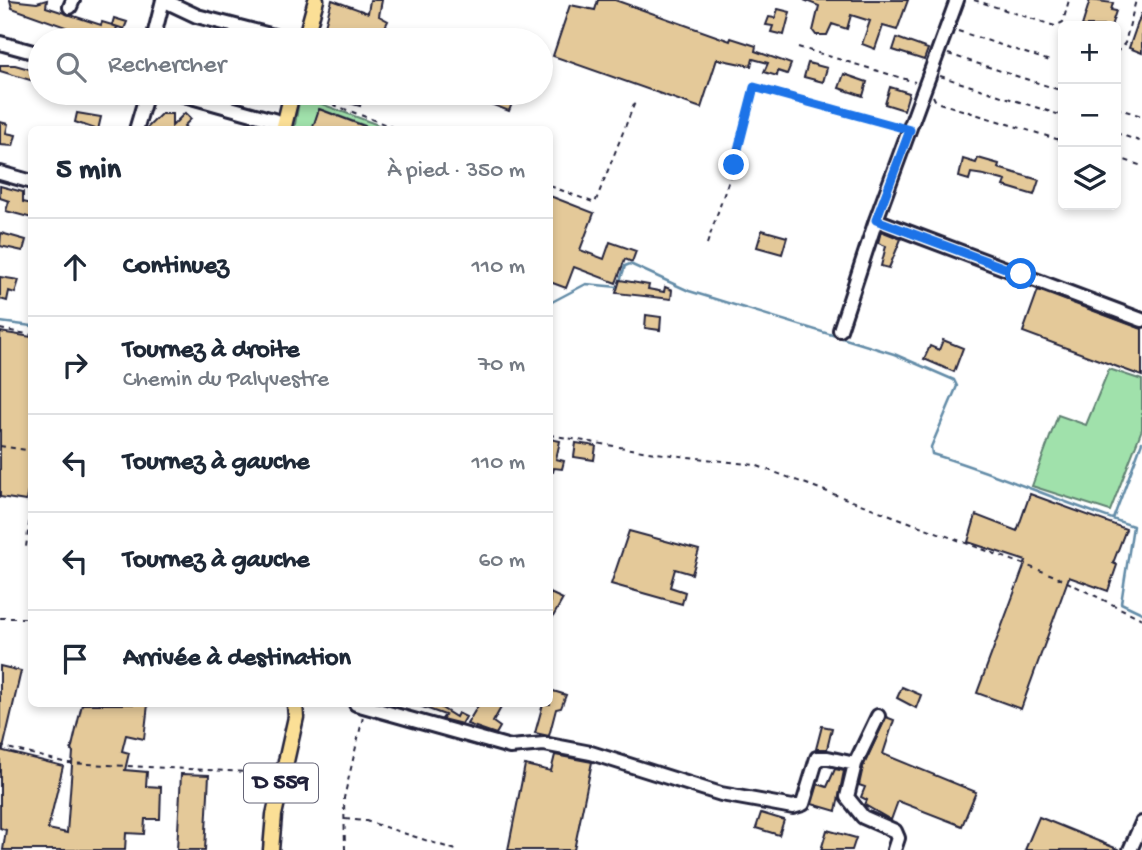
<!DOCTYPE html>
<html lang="fr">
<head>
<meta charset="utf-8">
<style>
	body { margin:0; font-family:"Gochi Hand",sans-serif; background:#f6f6f7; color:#1f2937 }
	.controls { position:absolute; right:21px; top:21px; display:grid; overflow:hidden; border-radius:10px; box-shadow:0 4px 10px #0003 }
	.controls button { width:63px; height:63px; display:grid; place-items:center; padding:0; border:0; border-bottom:2px solid #e0e1e3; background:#fff; color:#1f2937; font:35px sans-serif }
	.stop { position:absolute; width:21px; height:21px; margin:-16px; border:5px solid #1a73e8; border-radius:50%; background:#fff }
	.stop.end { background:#1a73e8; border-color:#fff; box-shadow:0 2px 7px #0008 }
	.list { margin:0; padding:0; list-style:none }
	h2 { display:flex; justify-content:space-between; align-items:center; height:91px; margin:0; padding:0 28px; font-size:30px }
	h2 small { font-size:23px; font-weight:400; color:#747a83 }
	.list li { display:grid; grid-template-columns:46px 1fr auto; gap:21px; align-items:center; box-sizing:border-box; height:98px; padding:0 28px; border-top:2px solid #e0e1e3 }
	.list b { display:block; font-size:26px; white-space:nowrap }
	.list p { margin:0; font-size:23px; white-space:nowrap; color:#747a83 }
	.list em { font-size:23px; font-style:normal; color:#747a83 }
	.icon { flex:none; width:38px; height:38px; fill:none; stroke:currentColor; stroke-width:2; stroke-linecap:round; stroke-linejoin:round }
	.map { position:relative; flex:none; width:1142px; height:850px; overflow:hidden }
	.search { position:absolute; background:#fff; box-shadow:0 4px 10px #0003; left:28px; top:28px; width:525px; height:77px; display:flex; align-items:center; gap:18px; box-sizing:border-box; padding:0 24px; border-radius:38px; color:#747a83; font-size:26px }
	.panel { position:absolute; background:#fff; box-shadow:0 4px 10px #0003; left:28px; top:126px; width:525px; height:581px; border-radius:10px }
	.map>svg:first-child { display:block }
</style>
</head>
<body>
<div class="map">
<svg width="1142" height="850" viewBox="0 0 1142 850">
	<rect width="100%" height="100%" fill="#fff"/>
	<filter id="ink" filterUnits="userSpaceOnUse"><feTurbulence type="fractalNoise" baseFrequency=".0143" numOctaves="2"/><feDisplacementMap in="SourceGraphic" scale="14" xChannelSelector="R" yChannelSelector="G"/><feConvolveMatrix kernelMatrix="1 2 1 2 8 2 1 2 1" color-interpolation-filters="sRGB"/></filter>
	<g filter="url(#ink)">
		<path fill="#a0e1ab" stroke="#618273" stroke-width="2" d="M 300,96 L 389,129 L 374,129 L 320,109 L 312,129 L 294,130 Z
			M 1109,369 L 1142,380 L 1142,429 L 1110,511 L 1032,486 L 1058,415 L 1086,425 Z"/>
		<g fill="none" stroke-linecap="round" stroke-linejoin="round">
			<path stroke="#638ca8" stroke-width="2.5" d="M 550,303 L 586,284 L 618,287 L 625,266 L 630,264 L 689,291 L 894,354 L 954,380 L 957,386 L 931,447 L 932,454 C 1000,474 1065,504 1133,526 L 1121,603 L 1142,613
				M 0,322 L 32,326
				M 1113,519 L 1142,442"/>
		</g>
		<path fill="#e4c999" stroke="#22223b" stroke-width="2" d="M 10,0 L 37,3 L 47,0 L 46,7 L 101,25 L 102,22 L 112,25 L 114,18 L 127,22 L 124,29 L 112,25 L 117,27 L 113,39 L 88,34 L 87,37 L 76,34 L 77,31 L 12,8 Z
			M 332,0 L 368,13 L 370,0 L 382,0 L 379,16 L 388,21 L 379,39 L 359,32 L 356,40 L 321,40 Z
			M 598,0 L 615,0 L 730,41 L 731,38 L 756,46 L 755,51 L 791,64 L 787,74 L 778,71 L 777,76 L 764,72 L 768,63 L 753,59 L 751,66 L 717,59 L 701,108 L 553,56 L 570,5 L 595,10 Z
			M 804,0 L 908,0 L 897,30 L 883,26 L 875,49 L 862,44 L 870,21 L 851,15 L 847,29 L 832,24 L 827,35 L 816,35 L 813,31 L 819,6 Z
			M 1090,0 L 1113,3 L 1111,10 L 1116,11 L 1111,26 L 1082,26 Z
			M 778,9 L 790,12 L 784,35 L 771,32 L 773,26 L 766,25 L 769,17 L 775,18 Z
			M 1141,14 L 1142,14 L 1142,53 L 1129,48 Z
			M 897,38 L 928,49 L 924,60 L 893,50 Z
			M 808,63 L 827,68 L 823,82 L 804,77 Z
			M 0,65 L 15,65 L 40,72 L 40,83 L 0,71 Z
			M 844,74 L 867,82 L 863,96 L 839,88 Z
			M 890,87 L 909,93 L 904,110 L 885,104 Z
			M 341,93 L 363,93 L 360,106 L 339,100 Z
			M 462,93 L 516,93 L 509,111 Z
			M 319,109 L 372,129 L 372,130 L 312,130 Z
			M 77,113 L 101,117 L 98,130 L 75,122 Z
			M 185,113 L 191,119 L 184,126 L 188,130 L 145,130 L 161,114 L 172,114 L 172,126 Z
			M 0,122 L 8,124 L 6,133 L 16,135 L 13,146 L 0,145 Z
			M 978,158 L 999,164 L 998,168 L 1039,180 L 1034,195 L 1004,186 L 1006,181 L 984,175 L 971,173 L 969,180 L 959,177 L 963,159 L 976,163 Z
			M 0,186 L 23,192 L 23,202 L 32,204 L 32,218 L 6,211 L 9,201 L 0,198 Z
			M 550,196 L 594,213 L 580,250 L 604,259 L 610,242 L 636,251 L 632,262 L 625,259 L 616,283 L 574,267 L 566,288 L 550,282 Z
			M 762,230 L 787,237 L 782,254 L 757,247 Z
			M 881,231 L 901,239 L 889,268 L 881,266 L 886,246 L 878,243 Z
			M 1,233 L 26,240 L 23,251 L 0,246 Z
			M 0,277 L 19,280 L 15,293 L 9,291 L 7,301 L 0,299 Z
			M 620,280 L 649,285 L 648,289 L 664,292 L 665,287 L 672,290 L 671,299 L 616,293 Z
			M 1038,290 L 1142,329 L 1142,376 L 1023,332 Z
			M 646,315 L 661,317 L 660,330 L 645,328 Z
			M 0,332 L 32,337 L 32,469 L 26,501 L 0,497 Z
			M 943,340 L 963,348 L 954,372 L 924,359 L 930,346 L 939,350 Z
			M 550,439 L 560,441 L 556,459 L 564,461 L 562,469 L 554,468 L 553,472 L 550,472 Z
			M 576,443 L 596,446 L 594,460 L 574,457 Z
			M 1030,494 L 1126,529 L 1113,563 L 1117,565 L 1108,591 L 1069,577 L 1021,709 L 977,693 L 1026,561 L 968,542 L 976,515 L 1017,531 Z
			M 629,531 L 699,550 L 692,574 L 675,569 L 670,587 L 685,592 L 682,604 L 611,584 Z
			M 550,593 L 563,599 L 550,622 Z
			M 0,666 L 21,671 L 3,749 L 0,749 Z
			M 902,687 L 921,695 L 916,708 L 897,698 Z
			M 550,690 L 566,695 L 561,708 L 556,709 L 549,736 L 535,733 L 543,704 L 550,704 Z
			M 82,704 L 148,704 L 144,739 L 126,735 L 122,751 L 129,753 L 125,770 L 147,772 L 146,786 L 161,787 L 160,819 L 145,819 L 144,834 L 126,833 L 125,850 L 3,850 L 6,830 L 0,828 L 0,750 L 63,766 L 48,829 L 67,833 L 73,752 L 71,751 Z
			M 414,704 L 435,704 L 456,717 L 458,713 L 466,717 L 462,724 L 442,719 L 445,715 Z
			M 479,704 L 503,704 L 493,722 L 500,727 L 496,734 L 467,724 Z
			M 886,717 L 894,720 L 883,754 L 976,792 L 962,826 L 898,801 L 891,820 L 865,805 L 867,800 L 861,797 L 865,787 L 859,785 L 863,767 Z
			M 822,726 L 832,728 L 827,749 L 816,749 Z
			M 555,755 L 592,762 L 574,850 L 508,850 L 525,765 L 551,771 Z
			M 835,769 L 844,771 L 836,811 L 812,804 L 818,784 L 827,787 Z
			M 181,774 L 209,775 L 205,850 L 177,850 Z
			M 761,813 L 784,820 L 779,835 L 756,828 Z
			M 1039,817 L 1120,850 L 1025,850 Z
			M 827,830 L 856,838 L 852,850 L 821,850 Z"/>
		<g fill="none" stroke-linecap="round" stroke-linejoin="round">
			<defs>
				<path id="minor" d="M 163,0 L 197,16 L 274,36
					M 70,7 L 73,0
					M 153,40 L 163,0
					M 0,43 L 40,54
					M 177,93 L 284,123
					M 136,130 L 147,93
					M 0,173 L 32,182
					M 876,220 L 1142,320
					M 840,330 L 876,220 L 957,0
					M 356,704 L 510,747 L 544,744 L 591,753 L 721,794 L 793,807 L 803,804 L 817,758 L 828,758 L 855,764
					M 878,716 L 855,764 L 847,797 L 863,817 L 895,831 L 898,838 L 894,850
					M 1130,850 L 1142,823"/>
				<path id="major" d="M 305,40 L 316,0
					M 283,130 L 292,93
					M 271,850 L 274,815 L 296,717 L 295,704"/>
			</defs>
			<use href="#minor" stroke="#22223b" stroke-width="18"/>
			<use href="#major" stroke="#22223b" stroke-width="19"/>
			<path stroke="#22223b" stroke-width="2" stroke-dasharray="5 5" stroke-linecap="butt" d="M 974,0 L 1055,26 L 1063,22 L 1069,0
				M 958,31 L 1053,62
				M 798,47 L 915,82
				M 1116,53 L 1125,43 L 1136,0
				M 948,54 L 1063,91
				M 940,76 L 1063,116
				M 305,94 L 400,130
				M 933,96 L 936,102 L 1063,141
				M 1116,108 L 1142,116
				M 1116,133 L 1142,142
				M 1059,139 L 1063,128
				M 1116,157 L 1142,166
				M 550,186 L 595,203 L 635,102
				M 707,244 L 734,165 L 754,87 L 899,126
				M 0,329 L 32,335
				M 550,435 L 648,452 L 755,465 L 1055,576 L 1142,619
				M 0,446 L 32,451
				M 32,502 L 26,547 L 32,552
				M 0,618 L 32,618
				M 0,746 L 67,763 L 270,773
				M 345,819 L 366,821 L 456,850
				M 345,850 L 344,798 L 363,717"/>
			<use href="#minor" stroke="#fff" stroke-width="12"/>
			<use href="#major" stroke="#fbdf96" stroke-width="14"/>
		</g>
	</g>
	<g fill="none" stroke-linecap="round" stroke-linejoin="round" filter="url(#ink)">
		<path stroke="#1a73e8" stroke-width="9" d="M 734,165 L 754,87 L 910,130 L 876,220 L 1021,274"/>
	</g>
	<g text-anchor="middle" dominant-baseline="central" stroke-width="6" stroke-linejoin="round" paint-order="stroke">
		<rect fill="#fff" stroke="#646476" stroke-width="2" x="244" y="763.5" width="74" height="39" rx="5"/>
		<g font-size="23" font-weight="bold" fill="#22223b">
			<text x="281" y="783">D 559</text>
		</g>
	</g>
</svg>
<div class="controls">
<button>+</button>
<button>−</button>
<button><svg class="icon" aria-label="layers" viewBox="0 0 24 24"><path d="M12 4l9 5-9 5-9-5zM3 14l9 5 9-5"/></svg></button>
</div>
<div class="stop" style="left:1021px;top:274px"></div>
<div class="stop end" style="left:734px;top:165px"></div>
<div class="search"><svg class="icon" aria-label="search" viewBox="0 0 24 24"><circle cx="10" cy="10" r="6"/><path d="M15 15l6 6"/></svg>Rechercher</div>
<section class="panel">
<h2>5 min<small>À pied · 350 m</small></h2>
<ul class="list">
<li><svg class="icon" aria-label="ahead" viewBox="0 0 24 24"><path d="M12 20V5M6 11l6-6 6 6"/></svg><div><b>Continuez</b></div><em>110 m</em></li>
<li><svg class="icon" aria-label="right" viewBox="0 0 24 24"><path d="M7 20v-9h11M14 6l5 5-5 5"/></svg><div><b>Tournez à droite</b><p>Chemin du Palyvestre</p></div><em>70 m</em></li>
<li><svg class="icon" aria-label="left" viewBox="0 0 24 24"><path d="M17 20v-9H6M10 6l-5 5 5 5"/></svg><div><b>Tournez à gauche</b></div><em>110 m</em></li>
<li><svg class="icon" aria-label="left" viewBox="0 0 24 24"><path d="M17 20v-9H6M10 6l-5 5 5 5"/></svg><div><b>Tournez à gauche</b></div><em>60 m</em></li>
<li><svg class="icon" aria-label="arrive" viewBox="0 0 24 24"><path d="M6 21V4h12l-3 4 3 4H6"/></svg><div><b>Arrivée à destination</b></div></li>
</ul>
</section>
</div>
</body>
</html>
